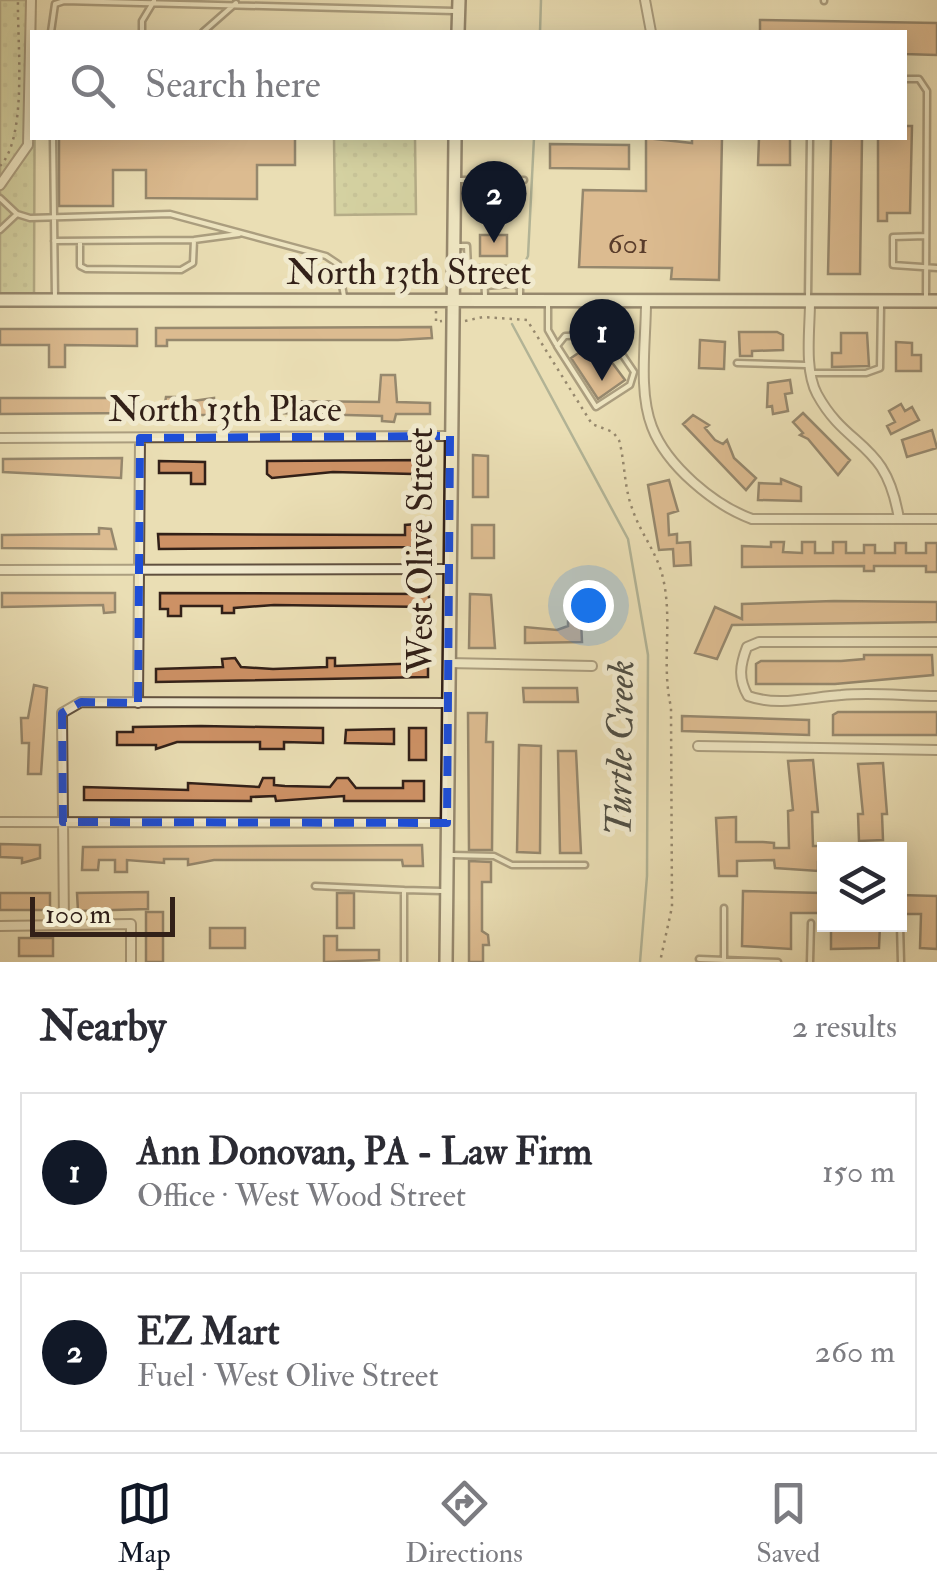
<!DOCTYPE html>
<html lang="en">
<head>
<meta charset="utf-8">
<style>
	body { margin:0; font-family:"IM FELL Double Pica",serif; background:#f2f2f3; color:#2b2b33 }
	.controls { position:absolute; right:30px; bottom:30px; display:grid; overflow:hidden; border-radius:0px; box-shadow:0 5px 25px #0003 }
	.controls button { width:90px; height:90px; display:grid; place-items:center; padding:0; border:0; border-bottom:2px solid #e1e1e2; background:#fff; color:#2b2b33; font:50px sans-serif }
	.scale { position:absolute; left:30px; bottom:25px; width:145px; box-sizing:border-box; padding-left:10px; border:5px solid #322018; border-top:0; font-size:28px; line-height:35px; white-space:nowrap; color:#322018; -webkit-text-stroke:8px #f1eace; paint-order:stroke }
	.you { position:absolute; left:588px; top:605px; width:35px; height:35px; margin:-25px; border:8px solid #fff; border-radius:50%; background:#1a73e8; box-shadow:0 0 0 15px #1a73e833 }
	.badge { display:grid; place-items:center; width:65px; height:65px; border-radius:50%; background:#111827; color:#fff; font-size:32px; font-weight:700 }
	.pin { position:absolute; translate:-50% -82px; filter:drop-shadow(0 2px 5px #0008) }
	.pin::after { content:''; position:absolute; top:52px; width:35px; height:30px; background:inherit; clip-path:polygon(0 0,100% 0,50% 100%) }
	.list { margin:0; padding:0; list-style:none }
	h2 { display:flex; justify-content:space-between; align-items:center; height:130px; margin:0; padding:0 40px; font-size:42px }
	h2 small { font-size:32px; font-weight:400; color:#7c7c81 }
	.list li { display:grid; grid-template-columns:65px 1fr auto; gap:30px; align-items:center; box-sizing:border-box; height:160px; margin:0 20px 20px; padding:0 20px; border:2px solid #e1e1e2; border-radius:0px }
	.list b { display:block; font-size:38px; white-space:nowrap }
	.list p { margin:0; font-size:32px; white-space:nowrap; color:#7c7c81 }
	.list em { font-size:32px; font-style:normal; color:#7c7c81 }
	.icon { flex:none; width:55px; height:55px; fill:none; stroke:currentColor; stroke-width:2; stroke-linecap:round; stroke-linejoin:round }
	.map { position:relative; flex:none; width:937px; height:962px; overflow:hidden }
	.search { position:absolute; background:#fff; box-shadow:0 5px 25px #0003; left:30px; right:30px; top:30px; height:110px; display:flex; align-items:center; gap:25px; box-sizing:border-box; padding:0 35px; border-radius:0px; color:#7c7c81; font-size:38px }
	.sheet { height:490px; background:#fff }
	nav { display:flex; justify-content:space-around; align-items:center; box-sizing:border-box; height:140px; border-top:2px solid #e1e1e2; background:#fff; font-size:28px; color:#7c7c81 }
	nav a { display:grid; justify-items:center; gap:5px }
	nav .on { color:#111827 }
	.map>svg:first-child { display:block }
</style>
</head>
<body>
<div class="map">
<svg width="937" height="962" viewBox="0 0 937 962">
	<defs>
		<pattern id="grass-dots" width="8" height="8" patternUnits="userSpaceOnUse" patternTransform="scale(2.5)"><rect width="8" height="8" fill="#bbc08a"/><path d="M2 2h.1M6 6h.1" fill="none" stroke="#a1a576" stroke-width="1.8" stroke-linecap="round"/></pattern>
	</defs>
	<rect width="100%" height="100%" fill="#eadeb4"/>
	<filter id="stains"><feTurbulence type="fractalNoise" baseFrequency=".002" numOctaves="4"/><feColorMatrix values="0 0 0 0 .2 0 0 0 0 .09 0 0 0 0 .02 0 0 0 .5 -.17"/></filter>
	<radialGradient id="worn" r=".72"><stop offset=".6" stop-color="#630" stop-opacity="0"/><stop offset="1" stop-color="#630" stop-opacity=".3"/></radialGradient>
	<path fill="url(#grass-dots)" stroke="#767051" stroke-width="2.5" d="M 0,0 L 35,0 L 34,300 L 0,300 Z
		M 334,138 L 415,138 L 416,214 L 335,215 Z"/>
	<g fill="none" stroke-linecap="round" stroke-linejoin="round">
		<path stroke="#6f7e70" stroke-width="2.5" d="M 540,32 L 541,0
			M 521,270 L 528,256 L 534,138
			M 512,324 L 628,539 L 648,655 L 647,876 L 640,962"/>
	</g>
	<path fill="#cd9165" stroke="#322018" stroke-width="2.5" d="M 760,20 L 937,23 L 937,55 L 904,54 L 904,32 L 760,32 Z
		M 904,126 L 912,126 L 910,213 L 887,213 L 887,221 L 878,221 L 878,138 L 904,138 Z
		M 59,138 L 295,138 L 295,165 L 257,165 L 257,199 L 146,198 L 146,170 L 113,170 L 113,206 L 59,206 Z
		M 646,138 L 692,143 L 692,138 L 722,138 L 719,280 L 671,279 L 672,268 L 579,267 L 583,190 L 646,191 Z
		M 759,138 L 790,138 L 790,165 L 758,165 Z
		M 831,138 L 862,138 L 860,274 L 828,274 Z
		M 550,144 L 629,145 L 629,169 L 550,168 Z
		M 480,235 L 507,235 L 507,256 L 480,256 Z
		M 431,327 L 432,338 L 398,340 L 167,340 L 167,346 L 156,346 L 156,328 Z
		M 0,329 L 137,329 L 137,346 L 65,345 L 65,367 L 49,367 L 49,345 L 0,345 Z
		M 739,332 L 777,332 L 783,335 L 783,350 L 752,351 L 752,356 L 740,356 Z
		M 841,333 L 867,333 L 869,366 L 832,367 L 832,353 L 841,353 Z
		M 700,340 L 725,342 L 724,369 L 699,368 Z
		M 596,341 L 625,380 L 598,399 L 571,358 Z
		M 896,342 L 912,343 L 912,355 L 921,355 L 921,371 L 896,371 Z
		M 381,375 L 395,375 L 397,402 L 430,403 L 430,414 L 396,414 L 394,422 L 382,421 L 382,416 L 276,413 L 276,395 L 288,395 L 296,401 L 379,402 Z
		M 790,380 L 792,393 L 785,394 L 788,411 L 773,414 L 772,406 L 767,407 L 768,383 Z
		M 166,397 L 179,397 L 179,403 L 214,398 L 214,415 L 159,415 L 159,403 L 165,403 Z
		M 0,398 L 131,398 L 131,413 L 0,414 Z
		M 901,404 L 905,411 L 912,407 L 919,420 L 891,434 L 887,426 L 895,422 L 889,411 Z
		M 803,413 L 850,460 L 838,475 L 808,439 L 800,435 L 803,433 L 793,422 Z
		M 693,415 L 709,425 L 705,428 L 715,440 L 723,444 L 727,440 L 734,458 L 756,478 L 746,490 L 683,424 Z
		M 932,430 L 937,448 L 907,457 L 902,440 Z
		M 473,455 L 488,456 L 488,497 L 473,497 Z
		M 122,458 L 121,478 L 3,472 L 3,459 Z
		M 427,460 L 423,480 L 413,480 L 413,474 L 333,472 L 272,478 L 267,474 L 267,461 Z
		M 159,461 L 205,462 L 205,484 L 191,484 L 191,473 L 159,473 Z
		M 781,479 L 801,487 L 801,501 L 758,500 L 759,483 L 781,484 Z
		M 669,480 L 678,511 L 668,514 L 669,535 L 677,534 L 677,543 L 690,542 L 691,565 L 674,566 L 673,549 L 659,550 L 648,485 Z
		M 416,524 L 426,527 L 429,547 L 159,549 L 158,534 L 405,535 L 405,525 Z
		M 472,525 L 494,525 L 494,558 L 472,558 Z
		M 99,528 L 111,529 L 116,549 L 2,548 L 2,535 L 99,534 Z
		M 771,542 L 784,542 L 783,552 L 802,553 L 802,542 L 815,542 L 815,553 L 833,553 L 833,542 L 846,542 L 846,553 L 864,553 L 864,545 L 875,545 L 875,553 L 895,553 L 895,543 L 906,543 L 906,553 L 926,553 L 926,543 L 937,543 L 937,572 L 926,572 L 926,566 L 874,566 L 874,571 L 864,571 L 864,566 L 742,567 L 742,546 L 771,547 Z
		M 2,593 L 115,593 L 115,612 L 104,613 L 103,605 L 2,607 Z
		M 160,593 L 429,594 L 429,607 L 274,605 L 234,608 L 234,613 L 222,613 L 222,606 L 181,606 L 181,616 L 168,616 L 168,609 L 160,609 Z
		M 470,594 L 491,595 L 495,648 L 469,648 Z
		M 834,601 L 937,602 L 937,622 L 732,625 L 717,659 L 695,653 L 715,607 L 742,619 L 742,604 Z
		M 581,620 L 582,642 L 525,643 L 525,627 L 557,630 L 568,626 L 568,621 Z
		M 864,655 L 932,655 L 933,675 L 835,684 L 756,684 L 756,664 L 761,661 L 841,661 L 864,659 Z
		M 235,658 L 241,667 L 273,669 L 327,667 L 327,658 L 335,658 L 335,666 L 428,663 L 428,677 L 156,682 L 156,669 L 223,667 L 222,659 Z
		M 34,685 L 47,688 L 41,774 L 28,774 L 29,743 L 22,743 L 21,718 L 28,718 Z
		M 523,688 L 577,688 L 578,702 L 524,702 Z
		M 838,712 L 937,712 L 937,735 L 833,735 L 833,715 Z
		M 468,713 L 487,713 L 486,742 L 493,742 L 492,850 L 469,850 Z
		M 682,716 L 809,720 L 809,735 L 682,731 Z
		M 201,726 L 323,728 L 323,743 L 284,742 L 284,749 L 260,749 L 260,742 L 177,742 L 156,749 L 156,745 L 117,745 L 117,732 L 133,732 L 133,727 Z
		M 409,728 L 426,728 L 426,760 L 409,760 Z
		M 394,729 L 394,744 L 345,743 L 346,730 Z
		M 519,745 L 541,746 L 540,853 L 517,852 Z
		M 558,751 L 576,751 L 581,853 L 560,853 Z
		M 813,760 L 818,812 L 812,812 L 813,846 L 824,846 L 824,862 L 818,862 L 818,871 L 775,868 L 774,860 L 737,861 L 737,876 L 719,876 L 716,818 L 736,817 L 736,842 L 763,842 L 774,843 L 774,848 L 789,848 L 788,811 L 793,810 L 788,761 Z
		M 883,763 L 887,814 L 882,814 L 883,840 L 859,841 L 858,814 L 863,814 L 858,764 Z
		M 263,778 L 274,778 L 274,785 L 285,786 L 330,787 L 337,778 L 348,778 L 356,788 L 403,788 L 403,781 L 424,781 L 424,801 L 344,801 L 344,796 L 276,801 L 275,796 L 251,797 L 251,801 L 84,800 L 84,787 L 188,790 L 188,783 L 259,787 Z
		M 0,844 L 40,845 L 40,858 L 22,863 L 22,858 L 0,857 Z
		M 422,845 L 423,866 L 403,866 L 402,860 L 214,860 L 188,865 L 188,859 L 164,859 L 164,863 L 127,860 L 127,872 L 115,872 L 115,860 L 99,860 L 98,870 L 82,870 L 83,847 Z
		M 469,861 L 491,862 L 491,882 L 482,882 L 482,931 L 488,935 L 489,945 L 483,945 L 483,962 L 469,962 Z
		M 743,891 L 822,893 L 822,913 L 791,913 L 791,949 L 742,946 Z
		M 148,892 L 148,909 L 78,911 L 77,893 Z
		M 0,893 L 50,893 L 50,910 L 0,910 Z
		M 337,893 L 354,893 L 354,928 L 337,928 Z
		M 900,895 L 937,896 L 937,949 L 920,948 L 921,914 L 900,914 Z
		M 146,912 L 163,912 L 163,962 L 146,962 Z
		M 831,924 L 880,924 L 879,948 L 831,949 Z
		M 210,928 L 245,928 L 245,948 L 210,948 Z
		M 324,936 L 337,936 L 337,950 L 379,950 L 379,960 L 324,962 Z
		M 19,938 L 53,938 L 53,956 L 19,956 Z"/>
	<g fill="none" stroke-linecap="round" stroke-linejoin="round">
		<defs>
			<path id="service" d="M 824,1 L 824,0
				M 51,32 L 55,4 L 64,1 L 454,11
				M 142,32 L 142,21 L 154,1
				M 203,32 L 236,3
				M 904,79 L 919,79 L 927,91 L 926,296
				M 53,138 L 55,298
				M 459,180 L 524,180
				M 0,198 L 17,214 L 30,218 L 170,214 L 326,256 L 338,264 L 344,296
				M 0,230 L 17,214
				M 926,236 L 893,237 L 893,265 L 937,268
				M 54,241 L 194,240 L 239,234
				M 80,241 L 80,266 L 86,269 L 181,270 L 193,263 L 194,240
				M 455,246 L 467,246 L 468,268 L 506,269 L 511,282 L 520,287 L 520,296
				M 484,271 L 485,296
				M 485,286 L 510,284
				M 808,298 L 810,138
				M 548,301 L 548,330 L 556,344
				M 609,335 L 634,372 L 630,385 L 596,407 L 557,346 L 565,336 Z
				M 737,363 L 806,365
				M 813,373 L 866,373 L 880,368 L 881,306
				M 452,855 L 494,856 L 512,865 L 585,865
				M 315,886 L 404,890
				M 724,908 L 724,960
				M 900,925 L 901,962
				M 699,959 L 778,962
				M 404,962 L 404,890 L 442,891
				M 810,962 L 811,923"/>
			<path id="minor" d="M 645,0 L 651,32
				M 0,185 L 28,145 L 31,0
				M 810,302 C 810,329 804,370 817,394 C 848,451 886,439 899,519
				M 646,303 C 646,341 638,391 652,427 C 667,466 714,505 752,519 L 937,519
				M 0,438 L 450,436
				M 0,570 L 449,569
				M 937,642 L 759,642 L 747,647 C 740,665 738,679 748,696 C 779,707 810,697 841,695 C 873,692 906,696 937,696
				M 448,663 L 592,666
				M 138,703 L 140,438
				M 698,746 L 937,750
				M 0,822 L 447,823
				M 64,925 L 62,713 L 81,702 L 448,703
				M 0,926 L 131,924 L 131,962"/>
			<path id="secondary" d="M 458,32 L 459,0
				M 0,300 L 937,301
				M 446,962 L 455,138"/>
		</defs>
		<use href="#service" stroke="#60503f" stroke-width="9"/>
		<use href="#minor" stroke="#60503f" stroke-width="12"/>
		<use href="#secondary" stroke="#322018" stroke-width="16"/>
		<path stroke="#322018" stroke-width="2.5" stroke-dasharray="2.5 5" stroke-linecap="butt" d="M 0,166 C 28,137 17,41 18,0
			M 436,311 L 436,322 L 442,321
			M 465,321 L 483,317 L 527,320 L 592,424 L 613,432 L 619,440 C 625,462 624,487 632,508 C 640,533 657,552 663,578 C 673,621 661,665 671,707 L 672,907 L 660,962"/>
		<use href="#service" stroke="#f1eace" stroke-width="4"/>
		<use href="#minor" stroke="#f1eace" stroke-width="8"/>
		<use href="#secondary" stroke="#f1eace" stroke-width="11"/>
	</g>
	<path d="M0 0H937V962H0ZM 450,436 L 447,823 L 63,822 L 62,713 L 81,702 L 138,703 L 140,438 Z" fill="#eadeb4" fill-opacity=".55" fill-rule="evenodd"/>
	<path fill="none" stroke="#1d4ed8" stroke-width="8" stroke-dasharray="20 12" stroke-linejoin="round" d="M 450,436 L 447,823 L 63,822 L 62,713 L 81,702 L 138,703 L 140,438 Z"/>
	<g text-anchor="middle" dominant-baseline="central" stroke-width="10" stroke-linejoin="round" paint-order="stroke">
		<g font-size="30" fill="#593c2b">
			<text x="628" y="243">601</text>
		</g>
		<g font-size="35" fill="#322018" stroke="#f1eace">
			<text x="409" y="273">North 13th Street</text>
			<text x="225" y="410">North 13th Place</text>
			<text transform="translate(421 550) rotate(-90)">West Olive Street</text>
		</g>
		<g font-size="38" font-style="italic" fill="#514f44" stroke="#f1eace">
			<text transform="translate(620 748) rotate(-89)">Turtle Creek</text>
		</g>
	</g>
	<rect width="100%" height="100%" filter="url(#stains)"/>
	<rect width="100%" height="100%" fill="url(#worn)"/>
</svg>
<div class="controls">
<button><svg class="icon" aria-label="layers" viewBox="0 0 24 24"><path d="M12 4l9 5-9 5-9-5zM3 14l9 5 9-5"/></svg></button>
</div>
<div class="scale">100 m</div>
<div class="you"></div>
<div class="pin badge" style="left:602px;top:381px">1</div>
<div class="pin badge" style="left:494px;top:243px">2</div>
<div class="search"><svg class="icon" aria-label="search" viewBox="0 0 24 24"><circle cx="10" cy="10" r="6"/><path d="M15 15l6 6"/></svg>Search here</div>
</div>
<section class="sheet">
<h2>Nearby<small>2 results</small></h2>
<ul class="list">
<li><span class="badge">1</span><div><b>Ann Donovan, PA - Law Firm</b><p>Office · West Wood Street</p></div><em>150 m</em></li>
<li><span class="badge">2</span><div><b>EZ Mart</b><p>Fuel · West Olive Street</p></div><em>260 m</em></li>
</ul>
</section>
<nav>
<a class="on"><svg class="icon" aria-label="map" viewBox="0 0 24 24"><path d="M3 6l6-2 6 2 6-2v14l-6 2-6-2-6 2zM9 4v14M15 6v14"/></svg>Map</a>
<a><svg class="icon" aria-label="directions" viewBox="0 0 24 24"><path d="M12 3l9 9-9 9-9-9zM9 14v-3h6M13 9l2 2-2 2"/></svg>Directions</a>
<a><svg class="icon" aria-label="saved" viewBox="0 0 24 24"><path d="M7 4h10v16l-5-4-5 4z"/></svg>Saved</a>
</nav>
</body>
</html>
